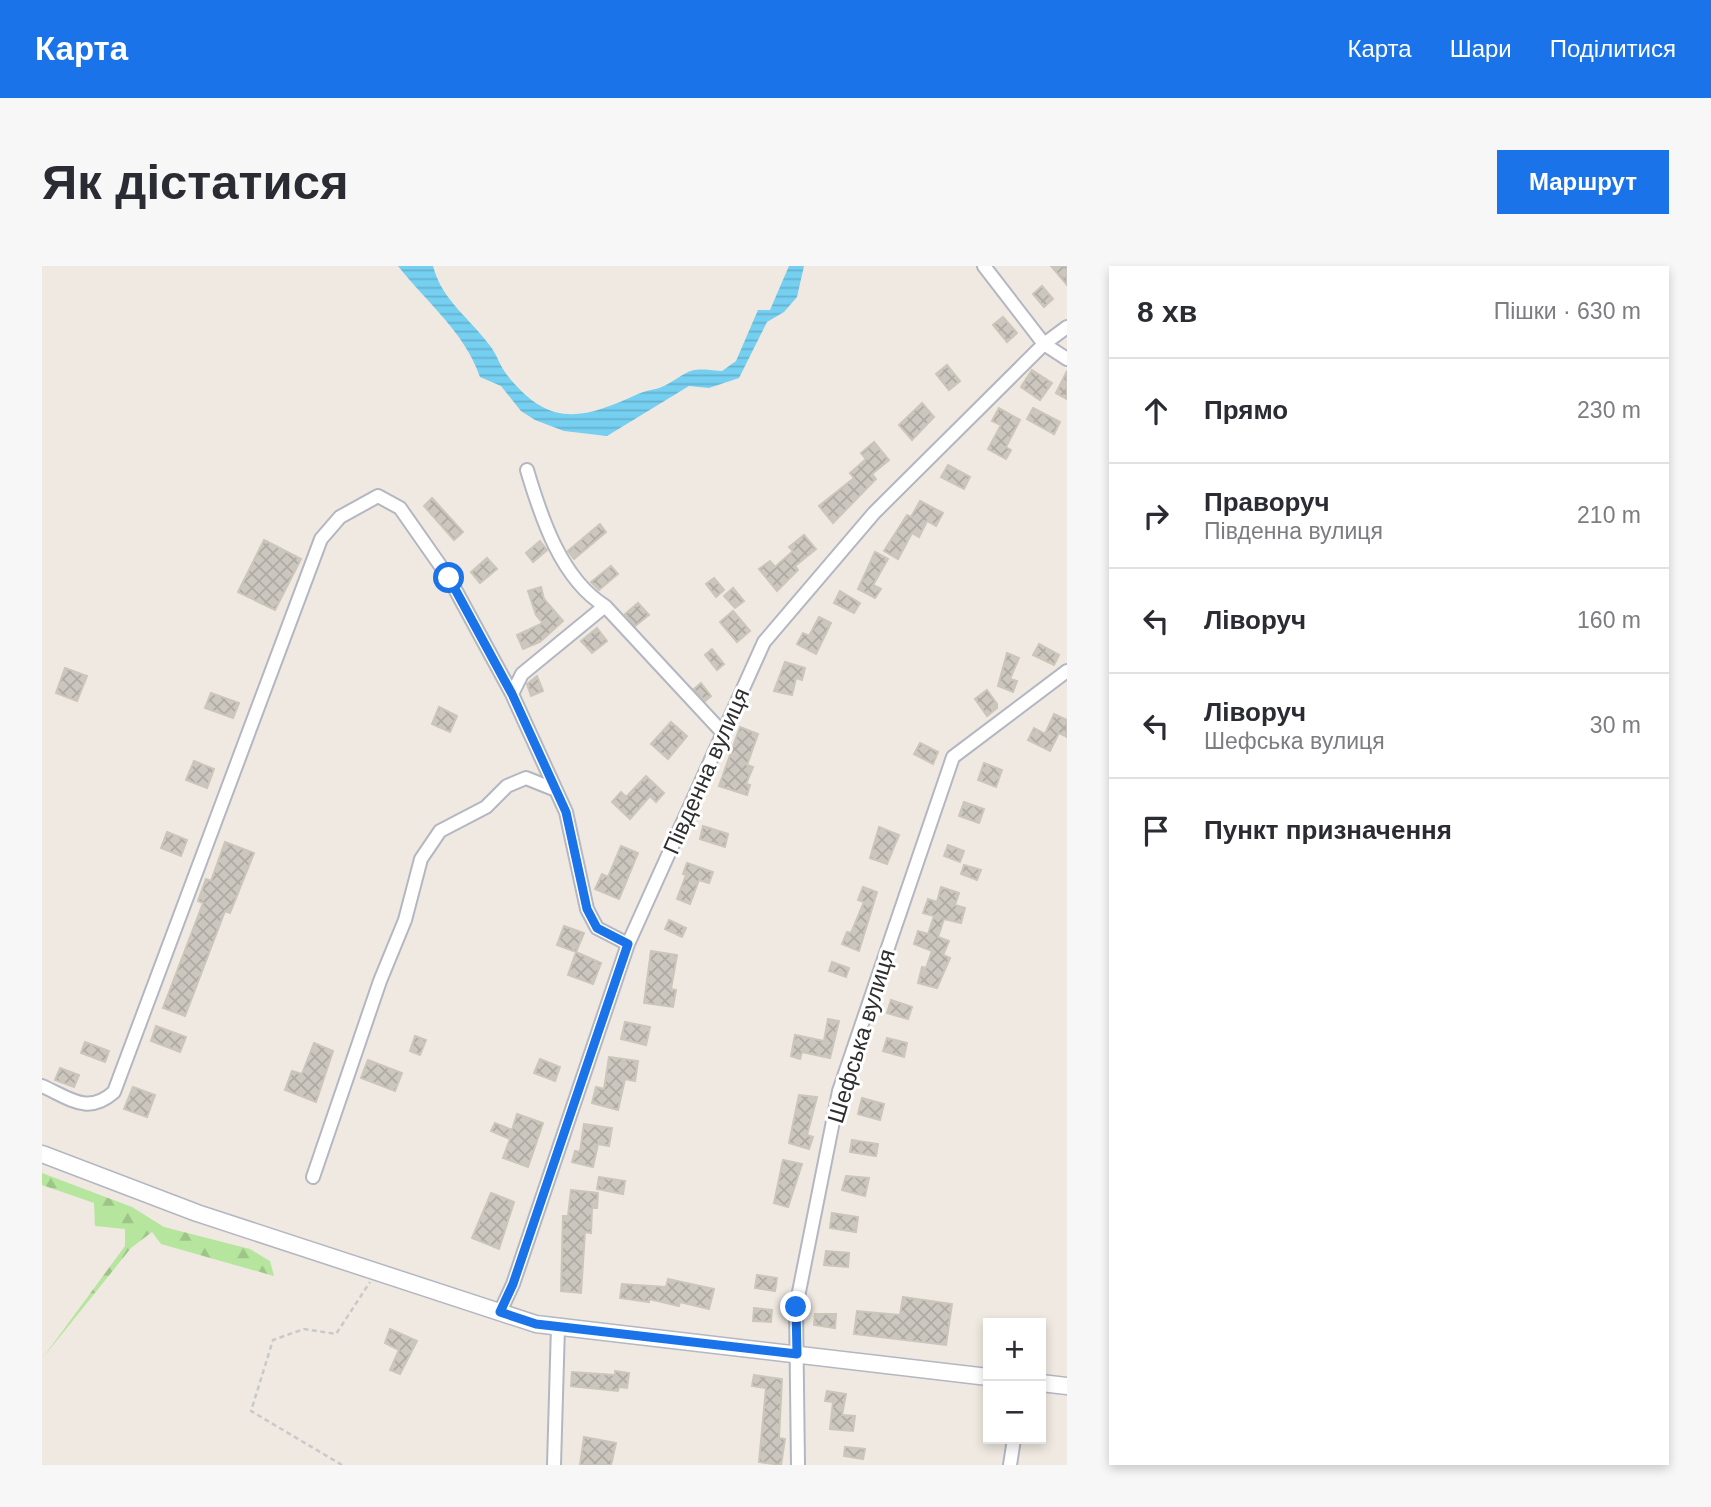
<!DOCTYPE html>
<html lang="uk">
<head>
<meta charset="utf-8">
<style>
	body { margin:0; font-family:Arial,sans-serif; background:#f7f7f7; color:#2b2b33 }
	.controls { position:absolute; right:21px; bottom:21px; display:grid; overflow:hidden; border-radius:0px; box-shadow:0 4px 10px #0003 }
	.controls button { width:63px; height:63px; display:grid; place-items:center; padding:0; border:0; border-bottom:2px solid #e1e1e2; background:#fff; color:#2b2b33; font:35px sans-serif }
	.stop { position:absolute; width:21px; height:21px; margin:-16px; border:5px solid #1a73e8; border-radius:50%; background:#fff }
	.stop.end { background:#1a73e8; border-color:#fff; box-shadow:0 2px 7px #0008 }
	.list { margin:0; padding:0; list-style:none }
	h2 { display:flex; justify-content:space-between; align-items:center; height:91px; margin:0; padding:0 28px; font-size:30px }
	h2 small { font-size:23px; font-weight:400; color:#7c7c81 }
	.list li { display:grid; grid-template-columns:46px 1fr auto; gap:21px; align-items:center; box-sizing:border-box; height:105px; padding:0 28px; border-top:2px solid #e1e1e2 }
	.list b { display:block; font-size:26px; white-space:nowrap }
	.list p { margin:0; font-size:23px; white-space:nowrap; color:#7c7c81 }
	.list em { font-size:23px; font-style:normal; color:#7c7c81 }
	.icon { flex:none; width:38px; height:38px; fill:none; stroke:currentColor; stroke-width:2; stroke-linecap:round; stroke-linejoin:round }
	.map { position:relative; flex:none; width:1025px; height:1199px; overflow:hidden; border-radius:0px }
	header { display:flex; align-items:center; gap:42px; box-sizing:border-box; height:98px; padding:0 35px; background:#1a73e8; color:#fff }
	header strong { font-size:33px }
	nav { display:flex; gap:38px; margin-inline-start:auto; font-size:24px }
	.intro { display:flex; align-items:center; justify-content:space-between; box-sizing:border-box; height:168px; padding:0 42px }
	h1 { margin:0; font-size:49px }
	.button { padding:18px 32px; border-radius:0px; background:#1a73e8; color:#fff; font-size:24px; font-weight:700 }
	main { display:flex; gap:42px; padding:0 42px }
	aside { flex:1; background:#fff; border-radius:0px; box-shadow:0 4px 10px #0003 }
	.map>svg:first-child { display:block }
</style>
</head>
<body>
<header>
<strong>Карта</strong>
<nav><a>Карта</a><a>Шари</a><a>Поділитися</a></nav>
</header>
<div class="intro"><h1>Як дістатися</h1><a class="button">Маршрут</a></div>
<main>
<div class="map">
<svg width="1025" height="1199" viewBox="0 0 1025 1199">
	<defs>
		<pattern id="forest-firs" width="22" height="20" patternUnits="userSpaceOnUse" patternTransform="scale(1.75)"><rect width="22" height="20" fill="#b6e59e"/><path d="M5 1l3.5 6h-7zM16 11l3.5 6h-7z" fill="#9dc588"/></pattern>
		<pattern id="water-rules" width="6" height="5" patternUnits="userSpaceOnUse" patternTransform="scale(1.75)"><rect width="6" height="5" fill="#75cff0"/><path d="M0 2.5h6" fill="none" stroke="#66b2ce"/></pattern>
		<pattern id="building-cross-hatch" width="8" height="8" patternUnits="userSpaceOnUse" patternTransform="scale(1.75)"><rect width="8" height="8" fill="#cbc7bf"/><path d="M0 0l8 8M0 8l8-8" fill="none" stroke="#afaba4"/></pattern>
	</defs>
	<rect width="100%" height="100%" fill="#efe9e1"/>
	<path fill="url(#forest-firs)" d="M 0,907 L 90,941 L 122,961 L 208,983 L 228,995 L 232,1010 L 119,978 L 110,966 L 89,982 L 0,1093 L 83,980 L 83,963 L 53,960 L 52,937 L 0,919 Z"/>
	<path fill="url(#water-rules)" d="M 356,0 L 391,0 C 400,35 428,52 449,81 C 455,89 458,100 465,109 C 508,163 541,153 596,128 C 604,124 614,124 622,120 C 651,104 644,101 680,105 L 694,95 L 716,44 L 728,44 L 747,0 L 762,0 L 755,31 L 742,46 L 725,56 L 697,112 L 667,122 L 647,120 L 565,170 L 522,165 L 493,154 L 479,145 L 459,120 L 438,111 C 422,65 385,37 356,0 Z"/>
	<path fill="url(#building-cross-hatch)" stroke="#cbc5ba" stroke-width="2" d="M 1009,0 L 1025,0 L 1025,19 Z
		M 1000,20 L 1011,33 L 1002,41 L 991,28 Z
		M 961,51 L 975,67 L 965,76 L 951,59 Z
		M 905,99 L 918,115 L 907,124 L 894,108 Z
		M 990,104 L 1010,117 L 998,134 L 979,121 Z
		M 1025,105 L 1025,133 L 1014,127 Z
		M 880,137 L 892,151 L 870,174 L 857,159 Z
		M 957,142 L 978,154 L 964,181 L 969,184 L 964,193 L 946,183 L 959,159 L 950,155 Z
		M 991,142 L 1018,156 L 1012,168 L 985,153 Z
		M 832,176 L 847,194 L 830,208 L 834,213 L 791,257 L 777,240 L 812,212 L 808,207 L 824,193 L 819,187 Z
		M 906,199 L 928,211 L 922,223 L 899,211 Z
		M 390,232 L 421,266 L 412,274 L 382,240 Z
		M 878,235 L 901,247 L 894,260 L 885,255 L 877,271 L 870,267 L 856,293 L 842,285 L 865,249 L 869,251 Z
		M 558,258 L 564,266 L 532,293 L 526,285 Z
		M 762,269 L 774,283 L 753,300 L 756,304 L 735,325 L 717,303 L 728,295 L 733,301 L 751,285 L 747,281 Z
		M 222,274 L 259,293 L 233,344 L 196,326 Z
		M 498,275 L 505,284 L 491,296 L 484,287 Z
		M 833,286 L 846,293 L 831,319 L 839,323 L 833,332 L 816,323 Z
		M 445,292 L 455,303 L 438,317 L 429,306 Z
		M 569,300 L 576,308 L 557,324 L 549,316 Z
		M 672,312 L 682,324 L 674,331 L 664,318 Z
		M 499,321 L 502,333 L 521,355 L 498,376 L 481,383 L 475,369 L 501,357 L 494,349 L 486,325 Z
		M 691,322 L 702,335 L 693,342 L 682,330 Z
		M 798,325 L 818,337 L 812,347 L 792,337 Z
		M 596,337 L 607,349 L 593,360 L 583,348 Z
		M 691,345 L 708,365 L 695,376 L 678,356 Z
		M 777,351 L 789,357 L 774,388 L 755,378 L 761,367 L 767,370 Z
		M 555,362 L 565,375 L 550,387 L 539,375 Z
		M 997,378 L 1017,389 L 1012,399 L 991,389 Z
		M 670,383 L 682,398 L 675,404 L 663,389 Z
		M 965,387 L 977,392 L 968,413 L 975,415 L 971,426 L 956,420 Z
		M 743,396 L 763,402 L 760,414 L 754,412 L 750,429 L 732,425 Z
		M 23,402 L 45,410 L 35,435 L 14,427 Z
		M 495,410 L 501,425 L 489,430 L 485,418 Z
		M 659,417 L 669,430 L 663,435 L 652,423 Z
		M 945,424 L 955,438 L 955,442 L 945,450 L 933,433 Z
		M 169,427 L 197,437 L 191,452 L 163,442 Z
		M 397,441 L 415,450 L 408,466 L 390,458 Z
		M 1012,448 L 1025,454 L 1025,471 L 1017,467 L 1008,485 L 986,474 L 992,462 L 1003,468 Z
		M 629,456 L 645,470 L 626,493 L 609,478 Z
		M 698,461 L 716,468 L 705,499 L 711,501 L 704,518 L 708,519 L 705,529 L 677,520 Z
		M 878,477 L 896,486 L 891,498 L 872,488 Z
		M 152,495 L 172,503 L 165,522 L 144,514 Z
		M 942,497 L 960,504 L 954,521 L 936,514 Z
		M 604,510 L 622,527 L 614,536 L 608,530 L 588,553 L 570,536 L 579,526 L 584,531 Z
		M 922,536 L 942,543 L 937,557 L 917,550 Z
		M 661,560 L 686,568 L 683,581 L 658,573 Z
		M 837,561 L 857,569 L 845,598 L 828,592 Z
		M 125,566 L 145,574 L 139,590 L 119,582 Z
		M 183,576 L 212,587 L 188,647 L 183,645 L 143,750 L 121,742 L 161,637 L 156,635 L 164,613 L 169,615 Z
		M 906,579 L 922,585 L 918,596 L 902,590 Z
		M 579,580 L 596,587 L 577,633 L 553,623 L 560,608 L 566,611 Z
		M 645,597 L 671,606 L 667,617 L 657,614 L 648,638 L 635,633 L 644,609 L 641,608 Z
		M 922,599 L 939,604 L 935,614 L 919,608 Z
		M 821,621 L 835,626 L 817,685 L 800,678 L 805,666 L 809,667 L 822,636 L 816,634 Z
		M 899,621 L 917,627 L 913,639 L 923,642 L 919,657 L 902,653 L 896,671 L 907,675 L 901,689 L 908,692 L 895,722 L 876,717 L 880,701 L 884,702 L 890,685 L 872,678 L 876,665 L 886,668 L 892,650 L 881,647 L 886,633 L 895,636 Z
		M 627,654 L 644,662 L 640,671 L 623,663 Z
		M 522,660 L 542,667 L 534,686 L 515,679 Z
		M 609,685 L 635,689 L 629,723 L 634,724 L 631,741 L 602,737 Z
		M 534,686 L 559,697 L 551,718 L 526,709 Z
		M 790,696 L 807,702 L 804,711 L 787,705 Z
		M 849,734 L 870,741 L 866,753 L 845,747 Z
		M 786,753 L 797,755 L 788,792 L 760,786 L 758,793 L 749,790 L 753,769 L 782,775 Z
		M 583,756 L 608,761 L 604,779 L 579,773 Z
		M 114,760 L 144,771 L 138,786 L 109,775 Z
		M 373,770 L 384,774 L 378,789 L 368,785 Z
		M 845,772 L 865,777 L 862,791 L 841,785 Z
		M 43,776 L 67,785 L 63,796 L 39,787 Z
		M 272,777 L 291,785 L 274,836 L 243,824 L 250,805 L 260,808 Z
		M 567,791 L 596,795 L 593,815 L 583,813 L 576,844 L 550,837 L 554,821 L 562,823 Z
		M 498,793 L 518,801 L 513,815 L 492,807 Z
		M 326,794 L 360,807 L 353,825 L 319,812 Z
		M 18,802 L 37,809 L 32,821 L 13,814 Z
		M 91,821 L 113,829 L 105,851 L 82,843 Z
		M 757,829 L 775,831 L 765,869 L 771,871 L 767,883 L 747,877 Z
		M 820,832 L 842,838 L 838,854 L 816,848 Z
		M 475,848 L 501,857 L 486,901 L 461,892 L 468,873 L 449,865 L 453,857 L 470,864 Z
		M 542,858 L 570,862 L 567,880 L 556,878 L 551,901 L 530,896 L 533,885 L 538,886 Z
		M 810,874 L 836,878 L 834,890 L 808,886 Z
		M 741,894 L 760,898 L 746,941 L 732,937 Z
		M 804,910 L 827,912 L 823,930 L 800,924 Z
		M 557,911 L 583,915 L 581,928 L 555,923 Z
		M 529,924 L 556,927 L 555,942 L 550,942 L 549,967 L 543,966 L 539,1027 L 519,1025 L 521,950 L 526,950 Z
		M 449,927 L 472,936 L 457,983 L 430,972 Z
		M 790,947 L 816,951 L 814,966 L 788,962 Z
		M 784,985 L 807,987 L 806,1001 L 782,999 Z
		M 715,1009 L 735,1012 L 733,1025 L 713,1022 Z
		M 626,1013 L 672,1023 L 667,1043 L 638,1036 L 637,1040 L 607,1033 L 607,1036 L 578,1032 L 580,1018 L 624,1021 Z
		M 861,1031 L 910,1038 L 904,1079 L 812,1068 L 815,1045 L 858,1049 Z
		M 712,1042 L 730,1044 L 729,1056 L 711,1055 Z
		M 773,1048 L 794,1048 L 793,1062 L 772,1059 Z
		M 348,1063 L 375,1075 L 358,1108 L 348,1104 L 357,1084 L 343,1077 Z
		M 573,1105 L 587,1107 L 585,1122 L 577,1121 L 576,1125 L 529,1120 L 530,1106 L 573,1109 Z
		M 712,1109 L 740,1113 L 737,1172 L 743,1173 L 739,1199 L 717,1196 L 724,1122 L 710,1120 Z
		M 785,1125 L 804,1128 L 800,1149 L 813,1150 L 811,1165 L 788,1163 L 791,1136 L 783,1135 Z
		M 542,1171 L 574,1177 L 569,1199 L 538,1199 Z
		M 803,1181 L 823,1183 L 821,1193 L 802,1190 Z"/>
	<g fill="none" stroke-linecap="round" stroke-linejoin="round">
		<defs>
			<path id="minor" d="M 942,0 L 1002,78 L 1025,93
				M 485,204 C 499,251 519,313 563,340
				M 470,428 L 480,408 L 563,340 L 681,467
				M 0,820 C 29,833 46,849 72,826 L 279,273 L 298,251 L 336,230 L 358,242 L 407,312 L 470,428 L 524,546 L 545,643 L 555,662 L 586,678
				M 271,911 L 338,715 L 363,654 L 379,593 L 398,565 L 444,541 L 465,520 L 484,512 L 514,524
				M 458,1046 L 471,1018 L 586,678 L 722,376 L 832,247 L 1002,78 L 1025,61
				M 512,1199 L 516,1060
				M 756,1199 L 754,1041 L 797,825 L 911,491 L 1025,405
				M 968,1199 L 972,1173"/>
			<path id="tertiary" d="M 0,888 L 155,947 L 494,1058 L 946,1111
				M 999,1117 L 1025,1120"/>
		</defs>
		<use href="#minor" stroke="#b4b7c1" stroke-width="16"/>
		<use href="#tertiary" stroke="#b4b7c1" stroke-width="19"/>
		<path stroke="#c9c9c9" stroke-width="2.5" stroke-dasharray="5 3.5" stroke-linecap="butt" d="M 300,1199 L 209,1145 L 231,1074 L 262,1063 L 294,1068 L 328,1016"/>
		<use href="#minor" stroke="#fff" stroke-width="12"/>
		<use href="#tertiary" stroke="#fff" stroke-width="16"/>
	</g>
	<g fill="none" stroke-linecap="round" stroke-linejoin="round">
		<path stroke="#1a73e8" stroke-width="9" d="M 407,312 L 470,428 L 524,546 L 545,643 L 555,662 L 586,678 L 471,1018 L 458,1046 L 494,1058 L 755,1088 L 754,1041"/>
	</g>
	<g text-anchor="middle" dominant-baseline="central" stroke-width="6" stroke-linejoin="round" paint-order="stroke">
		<g font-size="23" fill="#2e2e2e" stroke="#fff">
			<text transform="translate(664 505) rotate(-66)">Південна вулиця</text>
			<text transform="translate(819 770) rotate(-73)">Шефська вулиця</text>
		</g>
	</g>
</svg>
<div class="controls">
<button>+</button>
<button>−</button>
</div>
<div class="stop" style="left:407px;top:312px"></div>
<div class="stop end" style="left:754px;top:1041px"></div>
</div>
<aside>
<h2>8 хв<small>Пішки · 630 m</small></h2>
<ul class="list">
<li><svg class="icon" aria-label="ahead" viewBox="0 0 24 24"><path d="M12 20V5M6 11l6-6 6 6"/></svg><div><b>Прямо</b></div><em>230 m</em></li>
<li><svg class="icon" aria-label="right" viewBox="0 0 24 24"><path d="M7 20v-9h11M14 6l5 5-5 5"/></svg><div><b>Праворуч</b><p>Південна вулиця</p></div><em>210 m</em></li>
<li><svg class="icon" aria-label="left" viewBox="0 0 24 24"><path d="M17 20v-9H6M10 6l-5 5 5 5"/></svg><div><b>Ліворуч</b></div><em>160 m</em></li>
<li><svg class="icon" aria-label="left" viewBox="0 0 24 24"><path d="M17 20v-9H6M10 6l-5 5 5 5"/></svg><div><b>Ліворуч</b><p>Шефська вулиця</p></div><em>30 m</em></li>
<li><svg class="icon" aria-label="arrive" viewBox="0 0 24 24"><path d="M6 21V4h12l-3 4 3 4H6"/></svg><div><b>Пункт призначення</b></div></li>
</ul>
</aside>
</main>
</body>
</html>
